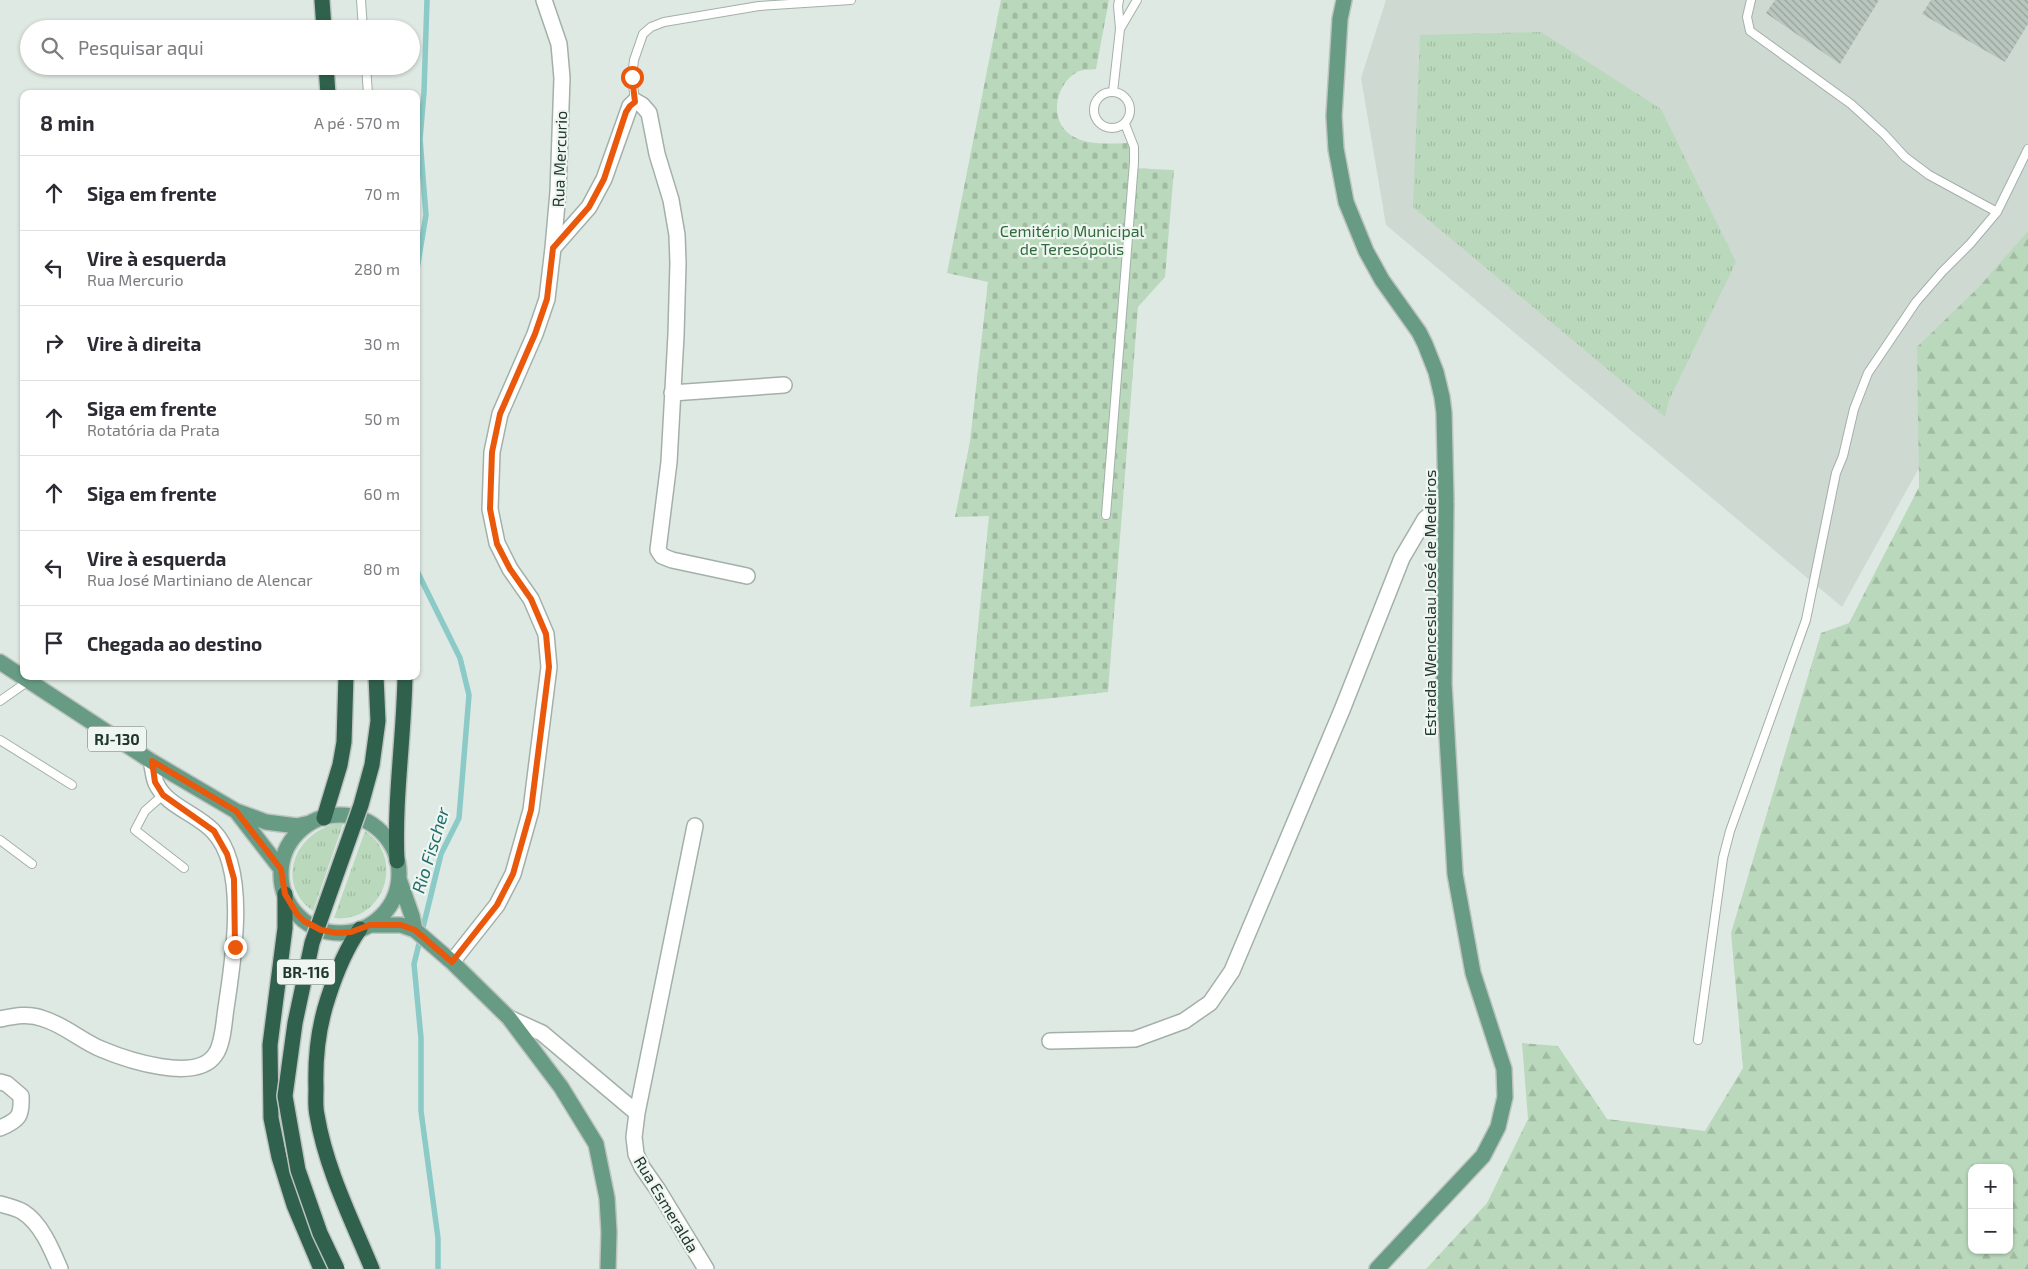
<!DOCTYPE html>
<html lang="pt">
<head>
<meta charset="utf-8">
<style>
	body { margin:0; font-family:"Exo 2",sans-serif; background:#f2f2f3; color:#2b2b33 }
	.controls { position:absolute; right:15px; bottom:15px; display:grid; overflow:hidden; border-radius:10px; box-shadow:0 1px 4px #0004 }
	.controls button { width:45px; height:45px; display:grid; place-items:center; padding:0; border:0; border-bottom:1px solid #e1e1e2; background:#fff; color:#2b2b33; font:25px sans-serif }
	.stop { position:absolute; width:15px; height:15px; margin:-11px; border:4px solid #ea580c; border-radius:50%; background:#fff }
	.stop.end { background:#ea580c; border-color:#fff; box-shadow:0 1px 5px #0008 }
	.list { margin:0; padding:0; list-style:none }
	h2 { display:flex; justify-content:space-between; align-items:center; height:65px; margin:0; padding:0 20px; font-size:21px }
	h2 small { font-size:16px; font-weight:400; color:#7c7c81 }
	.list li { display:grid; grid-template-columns:32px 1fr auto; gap:15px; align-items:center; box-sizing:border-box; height:75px; padding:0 20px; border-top:1px solid #e1e1e2 }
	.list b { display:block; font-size:19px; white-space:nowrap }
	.list p { margin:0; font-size:16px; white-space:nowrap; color:#7c7c81 }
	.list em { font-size:16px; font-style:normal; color:#7c7c81 }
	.icon { flex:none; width:28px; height:28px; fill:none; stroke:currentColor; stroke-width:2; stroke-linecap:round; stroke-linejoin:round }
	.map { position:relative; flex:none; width:2028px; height:1269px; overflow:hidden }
	.search { position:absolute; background:#fff; box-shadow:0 1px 4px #0004; left:20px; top:20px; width:400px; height:55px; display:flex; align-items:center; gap:12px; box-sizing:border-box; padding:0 18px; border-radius:28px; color:#7c7c81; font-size:19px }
	.panel { position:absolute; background:#fff; box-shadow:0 1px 4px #0004; left:20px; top:90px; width:400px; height:590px; border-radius:10px }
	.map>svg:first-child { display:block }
</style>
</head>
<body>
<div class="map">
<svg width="2028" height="1269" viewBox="0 0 2028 1269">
	<defs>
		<pattern id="grass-tufts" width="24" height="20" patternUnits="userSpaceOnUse" patternTransform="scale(1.25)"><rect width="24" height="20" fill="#bad9bc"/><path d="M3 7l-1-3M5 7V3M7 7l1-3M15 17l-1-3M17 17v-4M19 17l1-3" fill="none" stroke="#a0bba2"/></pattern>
		<pattern id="forest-firs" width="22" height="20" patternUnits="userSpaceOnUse" patternTransform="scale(1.25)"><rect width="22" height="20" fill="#bad9bc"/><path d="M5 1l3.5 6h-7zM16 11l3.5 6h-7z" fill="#a0bba2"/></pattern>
		<pattern id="cemetery-stones" width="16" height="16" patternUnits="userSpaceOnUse" patternTransform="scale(1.25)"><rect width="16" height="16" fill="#bad9bc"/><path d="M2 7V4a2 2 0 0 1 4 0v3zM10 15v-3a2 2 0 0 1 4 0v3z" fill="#a0bba2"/></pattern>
		<pattern id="building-back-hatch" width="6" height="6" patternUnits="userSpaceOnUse" patternTransform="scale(1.25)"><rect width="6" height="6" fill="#b8c6be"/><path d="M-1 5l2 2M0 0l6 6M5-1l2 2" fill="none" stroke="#95a29b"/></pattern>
	</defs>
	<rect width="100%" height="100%" fill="#dfe9e3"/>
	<path fill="#ced9d1" d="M 1386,0 L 2028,0 L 2028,271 L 1842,607 L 1386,225 L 1361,78 Z"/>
	<path fill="url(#grass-tufts)" d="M 1541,32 L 1661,109 L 1736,262 L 1669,400 L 1665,417 L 1413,207 L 1420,35 Z
		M 336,824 L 343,824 L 313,911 C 275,884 294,833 336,824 Z
		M 365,831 C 406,858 384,924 334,918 Z"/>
	<path fill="url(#forest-firs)" fill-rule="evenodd" d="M 2028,231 L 2028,1269 L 1426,1269 L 1487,1203 L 1528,1119 L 1522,1043 L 1558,1046 L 1607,1119 L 1705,1131 L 1743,1068 L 1731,933 L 1821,633 L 1849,623 L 1919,487 L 1917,347 L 1978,288 ZM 1972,1168 L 2009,1168 L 2009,1250 L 1972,1250 Z"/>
	<path fill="url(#cemetery-stones)" d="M 1001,0 L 1109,0 L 1096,69 C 1091,70 1082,69 1077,72 C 1053,86 1048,125 1076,138 C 1092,146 1116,143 1134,143 L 1132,168 L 1174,170 L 1165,277 L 1138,307 L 1108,692 L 970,707 L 989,516 L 955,517 L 970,441 L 988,282 L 947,273 Z"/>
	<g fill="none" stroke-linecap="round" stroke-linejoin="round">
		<path stroke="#8bcac7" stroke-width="5.5" d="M 416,275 L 426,215 L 420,139 L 424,92 L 427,0
			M 416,569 L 460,658 L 469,695 L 459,818 L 441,854 L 414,964 L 421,1038 L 421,1111 L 438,1238 L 438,1269"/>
	</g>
	<path fill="url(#building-back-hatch)" d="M 1775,0 L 1879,0 L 1840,64 L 1766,13 Z
		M 1931,0 L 2028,0 L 2028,24 L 2005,62 L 1922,14 Z"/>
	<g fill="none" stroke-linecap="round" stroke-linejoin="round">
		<defs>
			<path id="lane" d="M 361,0 L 363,29
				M 1119,0 L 1118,6 L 1120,29
				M 1751,0 L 1747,17 L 1750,31 L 1851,104 L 1884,134 L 1905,157 L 1929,175 L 1997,212
				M 366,66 L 368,94
				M1094 110a18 18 0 1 1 36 0a18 18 0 1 1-36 0Z
				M 1113,92 L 1120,29 L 1137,0
				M 635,101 L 632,77 L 634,60 L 643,34 L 651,27 L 664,22 L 759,6 L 851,0
				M 1106,515 L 1134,162 L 1134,147 L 1125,124
				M 0,701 L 27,682
				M 0,740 L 72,785
				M 163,795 L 145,811 L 135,830 L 184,868
				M 0,840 L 32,864
				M 1698,1040 L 1723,858 L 1730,831 L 1806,620 L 1836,473 L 1843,456 L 1854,409 L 1868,373 L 1916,302 L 1942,272 L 1970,244 L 1997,212 L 2028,149"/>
			<path id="street" d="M 553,248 L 589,207 L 604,179 L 630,106 L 635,101 L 642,105 L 649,113 L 657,154 L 671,200 L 677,235 L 678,263 L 676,335 L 669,462 L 658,550 L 662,556 L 672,560 L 747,576
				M 672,393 L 784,385
				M 695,826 L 637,1113 L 634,1137 L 636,1154 L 642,1167 L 658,1190 L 706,1269
				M 452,962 L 497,905 L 513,874 L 531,810 L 549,667 L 546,634 L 531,599 L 510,569 L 497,543 L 490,509 L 492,452 L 500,414 L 535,334 L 547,299 L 553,248 L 558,192 L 562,78 L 559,44 L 544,0
				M 509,1018 L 542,1033 L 637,1113
				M 0,1019 C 15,1016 29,1013 44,1019 C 64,1025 82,1041 101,1049 C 127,1060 196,1083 215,1055 C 223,1045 224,1021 226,1008 C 233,961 249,868 213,831 C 196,813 166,806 156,783 C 153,776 153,768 151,761
				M 1050,1041 L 1135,1039 L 1184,1021 L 1210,1003 L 1232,971 L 1342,710 L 1402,558 L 1425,519 L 1446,501
				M 0,1082 L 7,1084 L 21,1096 C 22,1116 19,1120 0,1128
				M 0,1204 C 7,1206 17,1208 23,1212 C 41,1223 52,1250 60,1269"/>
			<path id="primary" d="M 1344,0 L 1340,19 L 1334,116 L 1336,149 L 1346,202 L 1366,251 L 1382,280 L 1419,332 L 1425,344 L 1436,372 L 1442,397 L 1444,413 L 1446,501 L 1444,684 L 1455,874 L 1473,973 L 1504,1069 L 1505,1097 L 1498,1127 L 1483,1156 L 1377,1269
				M 0,662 L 151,761 L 236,811 L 266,822 L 297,826 L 310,823
				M 236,811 L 281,869
				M281 874a59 59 0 1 1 118 0a59 59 0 1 1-118 0Z
				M 399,879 L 412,916 L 415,930
				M 370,925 L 401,925 L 415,930 L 452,962 L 509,1018 L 561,1087 L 596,1144 L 607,1198 L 609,1232 L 608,1269"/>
			<path id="highway" d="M 322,0 L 324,29
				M 326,66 L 328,94
				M 324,818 L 340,765 L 344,742 L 346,676
				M 397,861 C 394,799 404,738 405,676
				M 285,894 L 285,928 L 270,1045 L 271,1118 L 279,1157 L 294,1205 L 321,1269
				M 360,929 C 345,950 336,973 328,998 C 318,1028 315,1057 316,1088 C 316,1097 315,1106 317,1115 C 326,1169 351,1218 372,1269"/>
		</defs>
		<use href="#lane" stroke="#a3b0a9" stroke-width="10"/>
		<use href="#street" stroke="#a3b0a9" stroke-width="18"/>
		<use href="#primary" stroke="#bdc3c0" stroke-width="18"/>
		<use href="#highway" stroke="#bdc3c0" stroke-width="18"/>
		<use href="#lane" stroke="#fff" stroke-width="8"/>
		<use href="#street" stroke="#fff" stroke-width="15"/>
		<use href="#primary" stroke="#679b84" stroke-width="15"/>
		<use href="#highway" stroke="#30614d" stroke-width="15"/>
		<defs>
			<path id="highway-bridge" d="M 337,1269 L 320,1233 L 298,1170 L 285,1096 L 295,1023 L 312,943 L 361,805 L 372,765 L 378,721 L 376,676"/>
		</defs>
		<use href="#highway-bridge" stroke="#bdc3c0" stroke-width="18" stroke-linecap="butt"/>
		<use href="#highway-bridge" stroke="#30614d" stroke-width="15"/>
	</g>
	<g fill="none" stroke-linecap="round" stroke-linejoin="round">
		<path stroke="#ea580c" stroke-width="6" d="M 235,947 L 234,879 L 227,854 L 214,831 L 163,795 L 155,782 L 152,761 L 236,811 L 281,869 L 285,894 L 297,914 L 304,921 L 321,930 L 337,933 L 351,932 L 370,925 L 401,925 L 415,930 L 452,962 L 497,905 L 513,874 L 531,810 L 549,667 L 546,634 L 531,599 L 510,569 L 497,544 L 490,509 L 492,452 L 500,414 L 535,334 L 547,299 L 553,248 L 589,207 L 604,179 L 626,112 L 630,106 L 635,102 L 632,77"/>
	</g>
	<g text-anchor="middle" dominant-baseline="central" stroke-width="4.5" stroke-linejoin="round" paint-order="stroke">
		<g fill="#eff6f1" stroke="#607168" stroke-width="1">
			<rect x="88" y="726.5" width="58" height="25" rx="4"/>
			<rect x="277" y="959.5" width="58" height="25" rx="4"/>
		</g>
		<g font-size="15" font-weight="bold" fill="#22382d">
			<text x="117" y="739">RJ-130</text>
			<text x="306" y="972">BR-116</text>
		</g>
		<g font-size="16" fill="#22382d" stroke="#eff6f1">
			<text transform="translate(559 159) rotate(-88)">Rua Mercurio</text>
			<text transform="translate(1429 603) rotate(-90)">Estrada Wenceslau José de Medeiros</text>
			<text transform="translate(667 1204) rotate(59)">Rua Esmeralda</text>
		</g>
		<g font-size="16" fill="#306b3b" stroke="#eff6f1">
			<text x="1072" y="230">Cemitério Municipal<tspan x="1072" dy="18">de Teresópolis</tspan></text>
		</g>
		<g font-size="18" font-style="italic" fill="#216e6c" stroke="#eff6f1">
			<text transform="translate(430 850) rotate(-73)">Rio Fischer</text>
		</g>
	</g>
</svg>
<div class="controls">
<button>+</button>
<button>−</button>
</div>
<div class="stop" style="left:632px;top:77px"></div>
<div class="stop end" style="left:235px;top:947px"></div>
<div class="search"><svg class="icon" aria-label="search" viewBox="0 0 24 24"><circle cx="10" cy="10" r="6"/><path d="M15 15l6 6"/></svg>Pesquisar aqui</div>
<section class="panel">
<h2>8 min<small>A pé · 570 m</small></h2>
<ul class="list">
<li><svg class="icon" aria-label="ahead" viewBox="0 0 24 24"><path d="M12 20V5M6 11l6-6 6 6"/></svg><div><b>Siga em frente</b></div><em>70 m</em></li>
<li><svg class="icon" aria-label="left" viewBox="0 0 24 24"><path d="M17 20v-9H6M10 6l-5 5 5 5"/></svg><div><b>Vire à esquerda</b><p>Rua Mercurio</p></div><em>280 m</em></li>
<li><svg class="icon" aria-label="right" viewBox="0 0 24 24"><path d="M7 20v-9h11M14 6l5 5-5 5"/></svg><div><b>Vire à direita</b></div><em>30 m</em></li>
<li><svg class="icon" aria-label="ahead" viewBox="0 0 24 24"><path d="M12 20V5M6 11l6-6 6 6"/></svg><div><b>Siga em frente</b><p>Rotatória da Prata</p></div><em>50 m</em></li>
<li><svg class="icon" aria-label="ahead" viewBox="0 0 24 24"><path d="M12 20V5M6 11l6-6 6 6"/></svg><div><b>Siga em frente</b></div><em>60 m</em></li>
<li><svg class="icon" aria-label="left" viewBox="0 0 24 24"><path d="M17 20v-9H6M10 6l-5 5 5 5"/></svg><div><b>Vire à esquerda</b><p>Rua José Martiniano de Alencar</p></div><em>80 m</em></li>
<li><svg class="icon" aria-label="arrive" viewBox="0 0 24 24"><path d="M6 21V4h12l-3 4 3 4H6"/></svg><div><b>Chegada ao destino</b></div></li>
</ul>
</section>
</div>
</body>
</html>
